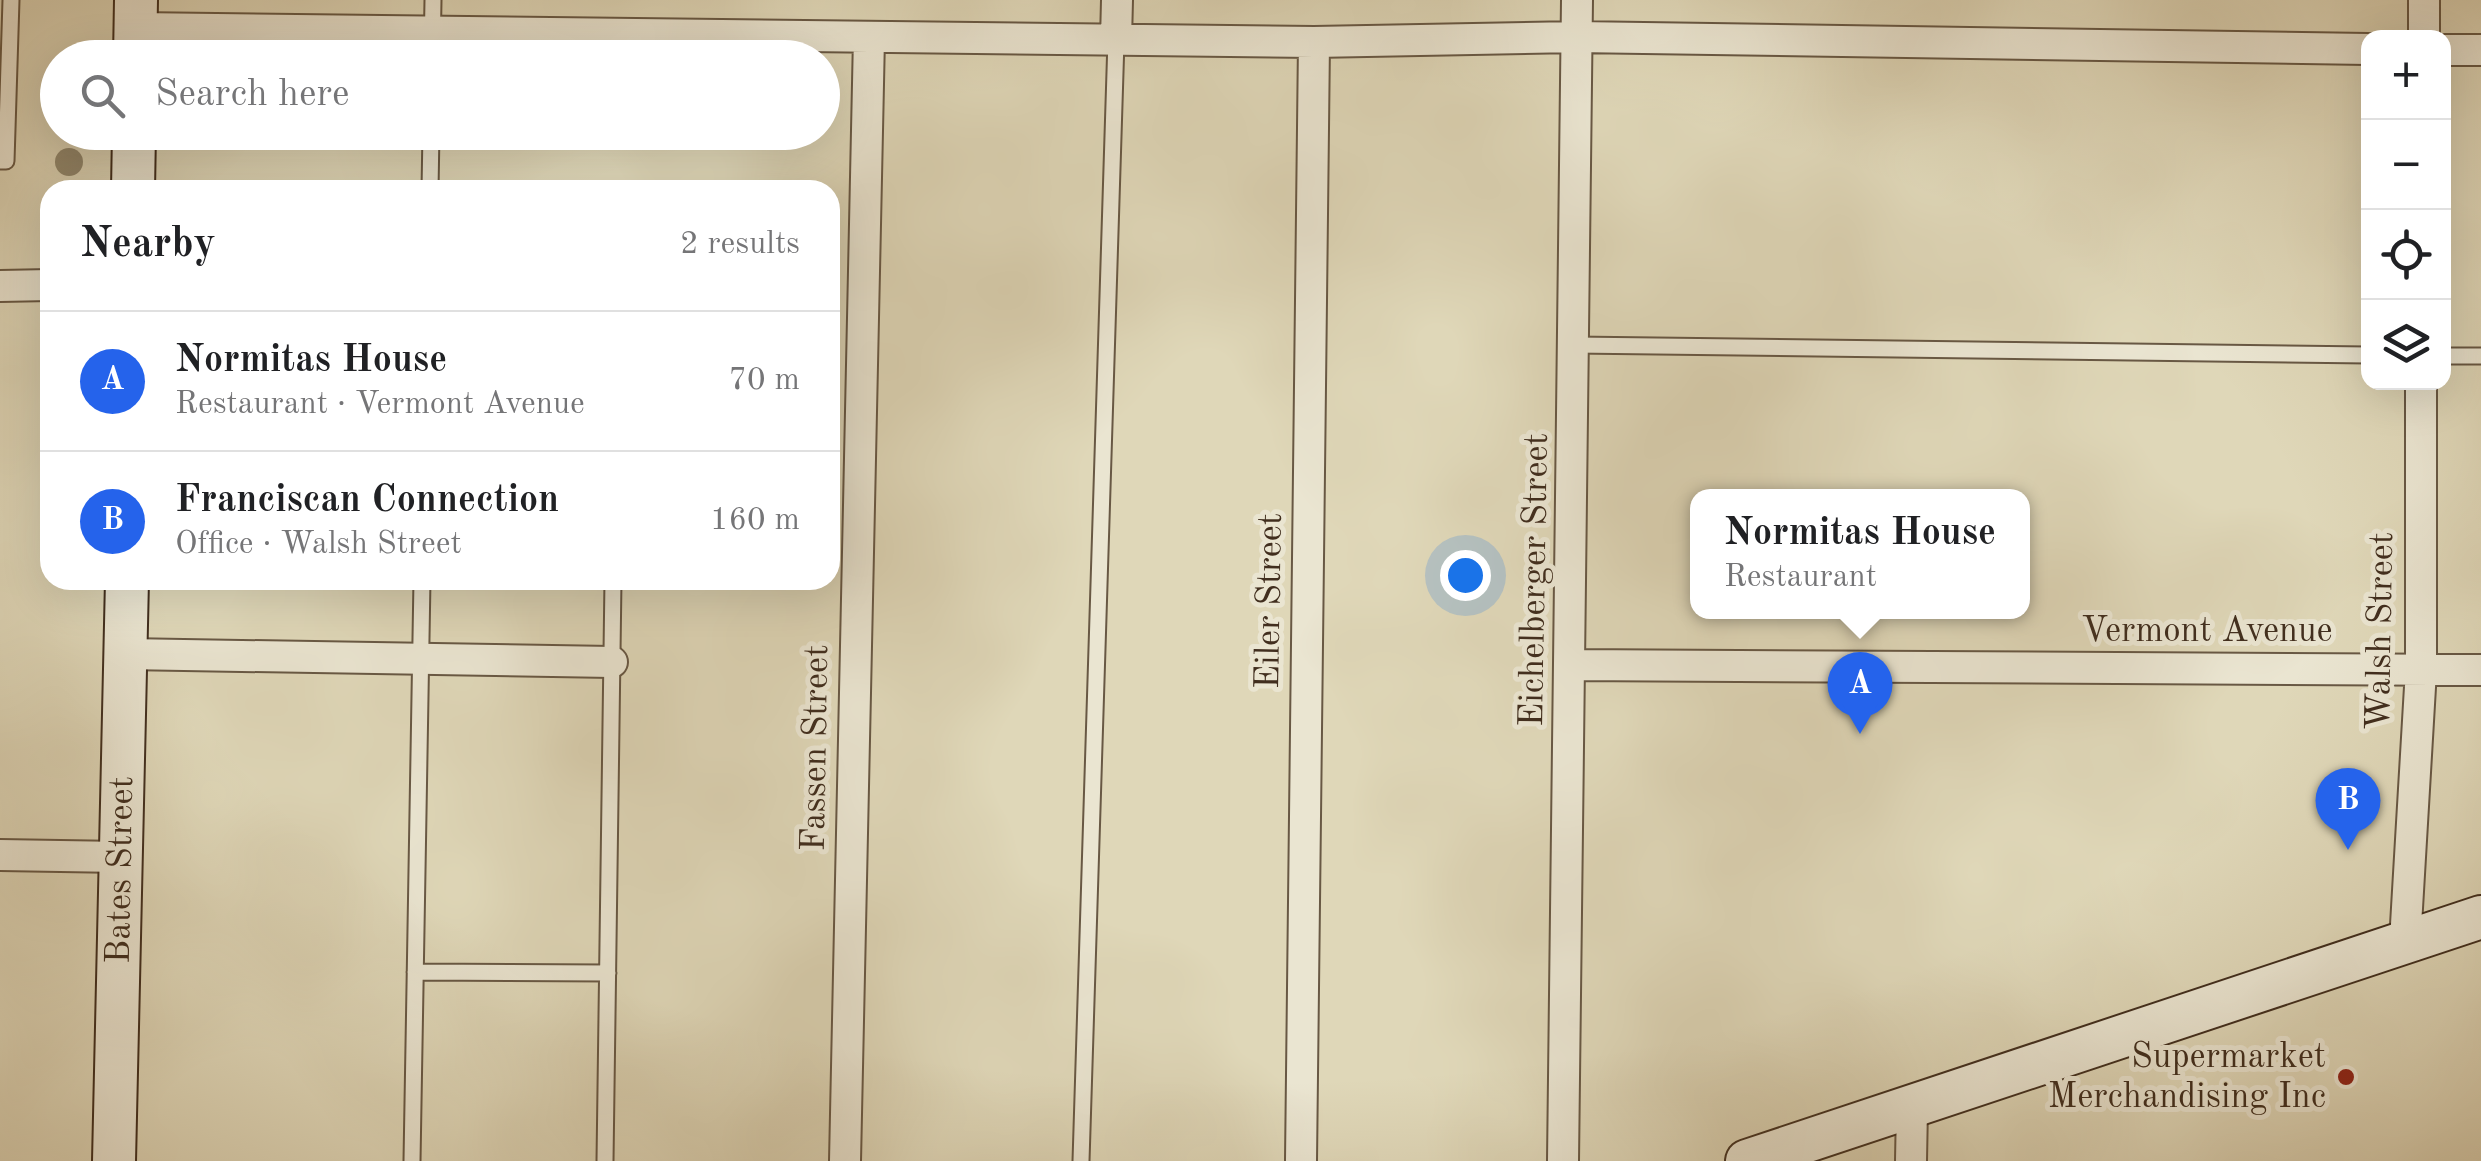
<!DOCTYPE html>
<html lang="en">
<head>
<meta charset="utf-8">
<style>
	body { margin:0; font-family:"Old Standard TT",serif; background:#f6f6f6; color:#202124 }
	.controls { position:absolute; right:30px; top:30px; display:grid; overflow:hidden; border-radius:20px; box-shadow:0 10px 40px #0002 }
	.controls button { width:90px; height:90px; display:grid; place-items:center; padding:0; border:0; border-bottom:2px solid #e0e0e0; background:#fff; color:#202124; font:50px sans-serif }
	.you { position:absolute; left:1465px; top:575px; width:35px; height:35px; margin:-25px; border:8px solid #fff; border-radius:50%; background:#1a73e8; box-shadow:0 0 0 15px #1a73e833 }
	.badge { display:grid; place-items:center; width:65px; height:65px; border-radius:50%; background:#2563eb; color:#fff; font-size:32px; font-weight:700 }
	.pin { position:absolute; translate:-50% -82px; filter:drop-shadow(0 2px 5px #0008) }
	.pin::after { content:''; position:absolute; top:52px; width:35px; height:30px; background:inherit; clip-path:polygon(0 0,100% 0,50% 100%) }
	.popup { position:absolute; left:1690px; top:489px; width:340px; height:130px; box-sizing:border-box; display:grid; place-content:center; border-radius:20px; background:#fff; filter:drop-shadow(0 2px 8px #0005); font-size:32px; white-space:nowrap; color:#757577 }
	.popup b { font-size:38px; color:#202124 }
	.popup::after { content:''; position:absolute; left:50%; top:100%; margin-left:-20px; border:20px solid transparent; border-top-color:#fff }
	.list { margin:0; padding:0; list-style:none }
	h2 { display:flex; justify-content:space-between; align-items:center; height:130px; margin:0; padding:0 40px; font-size:42px }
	h2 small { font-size:32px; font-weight:400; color:#757577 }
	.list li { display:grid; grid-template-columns:65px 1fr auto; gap:30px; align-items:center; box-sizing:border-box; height:140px; padding:0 40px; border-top:2px solid #e0e0e0 }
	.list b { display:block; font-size:38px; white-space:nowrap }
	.list p { margin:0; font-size:32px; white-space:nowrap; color:#757577 }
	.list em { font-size:32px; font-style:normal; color:#757577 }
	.icon { flex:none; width:55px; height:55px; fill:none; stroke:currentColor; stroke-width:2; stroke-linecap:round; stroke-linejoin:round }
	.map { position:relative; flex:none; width:2481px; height:1161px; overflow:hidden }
	.search { position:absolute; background:#fff; box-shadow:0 10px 40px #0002; left:40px; top:40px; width:800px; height:110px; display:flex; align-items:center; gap:25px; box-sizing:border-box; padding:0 35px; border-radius:55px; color:#757577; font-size:38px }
	.panel { position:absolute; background:#fff; box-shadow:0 10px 40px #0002; left:40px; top:180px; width:800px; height:410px; border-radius:30px }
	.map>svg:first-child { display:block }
</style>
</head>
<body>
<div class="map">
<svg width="2481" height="1161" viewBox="0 0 2481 1161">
	<rect width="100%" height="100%" fill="#dfd7b8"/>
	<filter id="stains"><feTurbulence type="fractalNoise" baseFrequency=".002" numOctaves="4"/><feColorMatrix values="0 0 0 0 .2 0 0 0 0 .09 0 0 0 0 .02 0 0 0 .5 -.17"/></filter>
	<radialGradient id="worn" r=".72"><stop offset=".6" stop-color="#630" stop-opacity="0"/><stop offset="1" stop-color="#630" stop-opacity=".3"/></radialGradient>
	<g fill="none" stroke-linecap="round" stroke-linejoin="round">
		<defs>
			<path id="lane" d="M 432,58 L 433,0
				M 0,161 L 6,161 L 11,0
				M 430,190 L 431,132
				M 1574,345 L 2368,355
				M 2444,356 L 2481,356
				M 415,972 L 608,973
				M 412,1161 L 422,580
				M 605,1161 L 613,580
				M 1081,1161 L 1116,40"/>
			<path id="street" d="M 136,28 L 1314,42 L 1576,37 L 2368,49
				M 2424,38 L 2424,0
				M 1116,40 L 1117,0
				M 2444,50 L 2481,50
				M 0,286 L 50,285
				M 126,654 L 612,662
				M 1572,665 L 2481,670
				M 0,855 L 121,857
				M 2405,942 L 2421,670 L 2421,382
				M 845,1161 L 869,37
				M 1301,1161 L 1314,42
				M 1563,1161 L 1577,0
				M 1911,1161 L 1912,1107"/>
			<path id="secondary" d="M 135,58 L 136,0
				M 133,190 L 134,132
				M 114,1161 L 127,580
				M 1747,1161 L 2481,917"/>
		</defs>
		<use href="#lane" stroke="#685844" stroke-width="19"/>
		<use href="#street" stroke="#685844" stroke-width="34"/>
		<use href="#secondary" stroke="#412e1e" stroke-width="46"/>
		<use href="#lane" stroke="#eae5d1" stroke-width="15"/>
		<use href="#street" stroke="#eae5d1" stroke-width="30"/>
		<use href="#secondary" stroke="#eae5d1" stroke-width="42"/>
	</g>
	<circle fill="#948a70" cx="69" cy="162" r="14"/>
	<circle fill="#8f2418" stroke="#eae5d1" stroke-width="4" cx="2346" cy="1077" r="10"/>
	<g text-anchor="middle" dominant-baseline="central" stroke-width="10" stroke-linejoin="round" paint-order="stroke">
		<g font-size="35" fill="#412e1e" stroke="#eae5d1">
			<text transform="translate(1535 580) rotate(-89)">Eichelberger Street</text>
			<text transform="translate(1270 601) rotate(-89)">Eiler Street</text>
			<text x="2207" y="631">Vermont Avenue</text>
			<text transform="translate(2381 631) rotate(-89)">Walsh Street</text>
			<text transform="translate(816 748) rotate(-89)">Fassen Street</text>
			<text transform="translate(121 870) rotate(-89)">Bates Street</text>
		</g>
		<g font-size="35" fill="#412e1e" stroke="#eae5d1" text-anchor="end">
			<text x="2326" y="1057">Supermarket<tspan x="2326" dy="40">Merchandising Inc</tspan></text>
		</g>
	</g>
	<rect width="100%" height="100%" filter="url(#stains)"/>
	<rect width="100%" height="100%" fill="url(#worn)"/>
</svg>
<div class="controls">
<button>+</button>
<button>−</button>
<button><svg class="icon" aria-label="locate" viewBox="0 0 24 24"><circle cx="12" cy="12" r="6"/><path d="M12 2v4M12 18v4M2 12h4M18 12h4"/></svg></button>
<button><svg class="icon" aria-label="layers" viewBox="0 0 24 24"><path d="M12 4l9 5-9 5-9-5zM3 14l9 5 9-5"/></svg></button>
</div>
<div class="you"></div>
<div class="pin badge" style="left:1860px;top:734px">A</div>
<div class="popup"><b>Normitas House</b>Restaurant</div>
<div class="pin badge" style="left:2348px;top:850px">B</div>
<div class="search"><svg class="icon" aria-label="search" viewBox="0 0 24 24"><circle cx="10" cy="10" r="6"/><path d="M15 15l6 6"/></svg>Search here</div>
<section class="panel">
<h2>Nearby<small>2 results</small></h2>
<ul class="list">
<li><span class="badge">A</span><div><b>Normitas House</b><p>Restaurant · Vermont Avenue</p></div><em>70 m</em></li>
<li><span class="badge">B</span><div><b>Franciscan Connection</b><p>Office · Walsh Street</p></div><em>160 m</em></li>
</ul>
</section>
</div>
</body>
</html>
